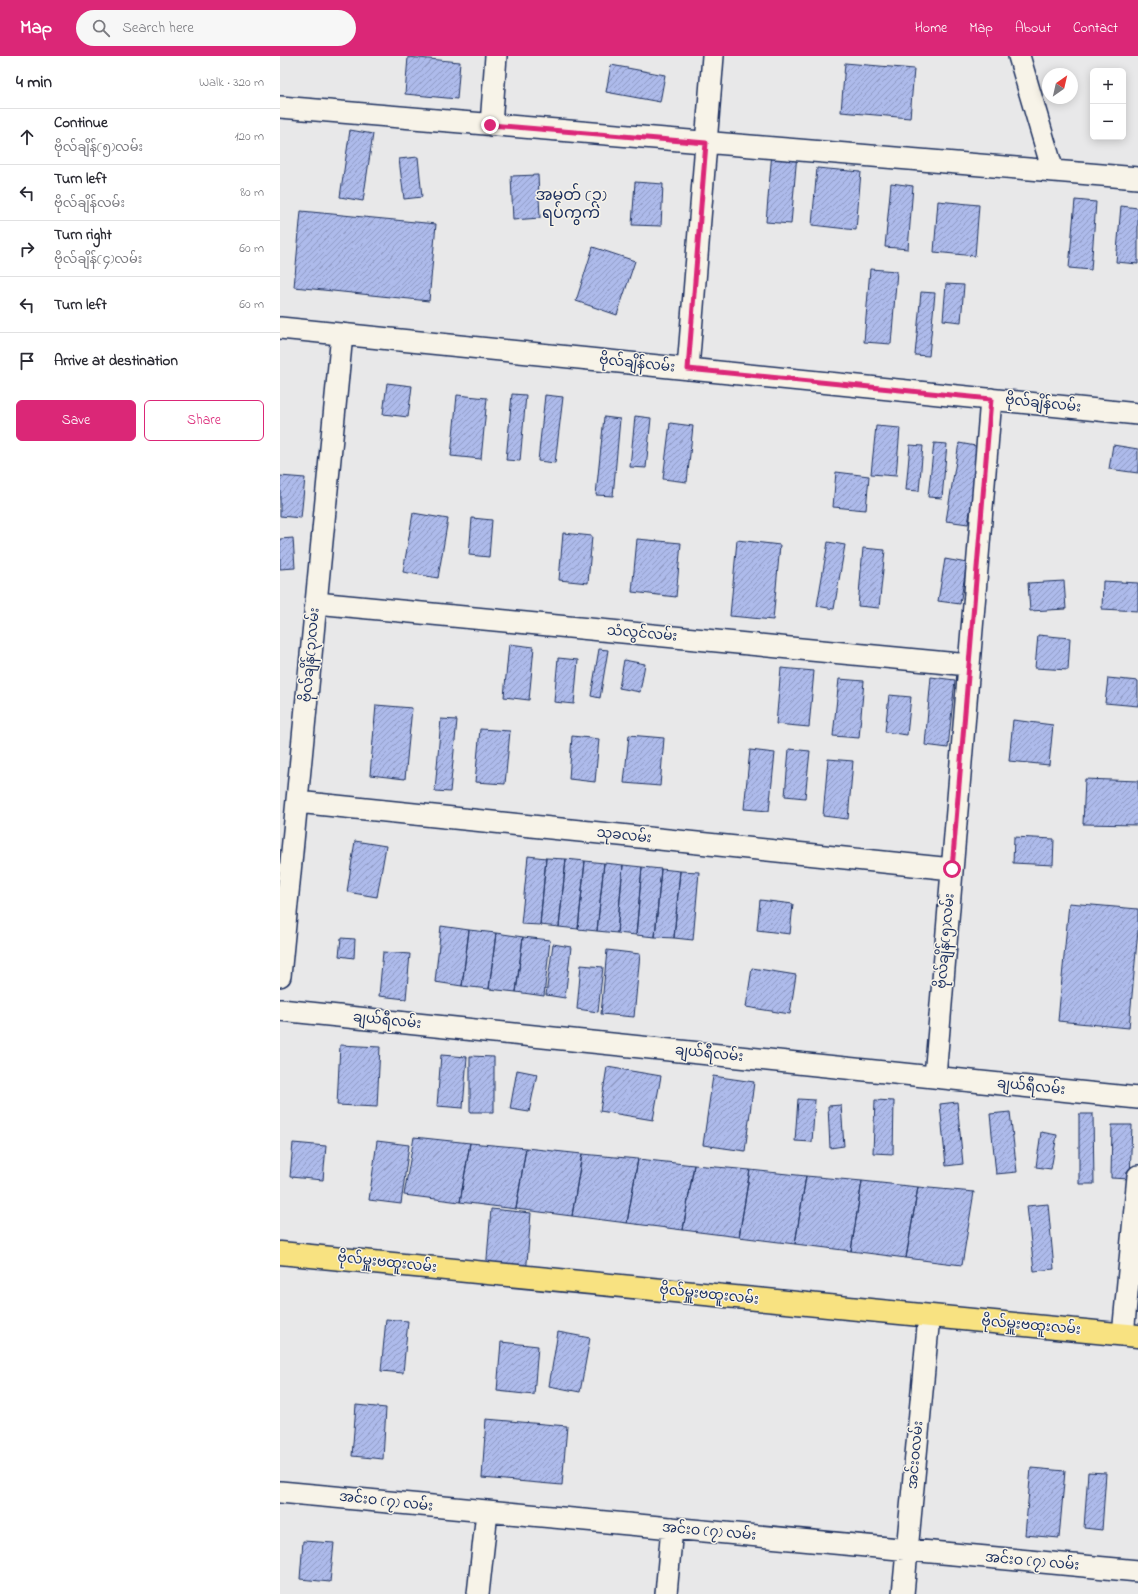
<!DOCTYPE html>
<html lang="en">
<head>
<meta charset="utf-8">
<style>
	body { margin:0; font-family:"Indie Flower","Noto Sans Myanmar",sans-serif; background:#f7f7f7; color:#2b2b33 }
	.controls { position:absolute; right:12px; top:12px; display:grid; overflow:hidden; border-radius:6px; box-shadow:0 2px 10px #0003 }
	.controls button { width:36px; height:36px; display:grid; place-items:center; padding:0; border:0; border-bottom:1px solid #e1e1e2; background:#fff; color:#2b2b33; font:20px sans-serif }
	.compass { position:absolute; left:762px; top:12px; width:36px; height:36px; border-radius:50%; background:#fff; box-shadow:0 2px 10px #0003; rotate:34deg }
	.stop { position:absolute; width:12px; height:12px; margin:-9px; border:3px solid #db2777; border-radius:50%; background:#fff }
	.stop.end { background:#db2777; border-color:#fff; box-shadow:0 1px 4px #0008 }
	.list { margin:0; padding:0; list-style:none }
	h2 { display:flex; justify-content:space-between; align-items:center; height:52px; margin:0; padding:0 16px; font-size:17px }
	h2 small { font-size:13px; font-weight:400; color:#7c7c81 }
	.list li { display:grid; grid-template-columns:26px 1fr auto; gap:12px; align-items:center; box-sizing:border-box; height:56px; padding:0 16px; border-top:1px solid #e1e1e2 }
	.list b { display:block; font-size:15px; white-space:nowrap }
	.list p { margin:0; font-size:13px; white-space:nowrap; color:#7c7c81 }
	.list em { font-size:13px; font-style:normal; color:#7c7c81 }
	.actions { display:flex; gap:8px; padding:12px 16px }
	.actions a { flex:1; padding:9px 0; border:1px solid #db2777; border-radius:6px; text-align:center; font-size:14px; color:#db2777 }
	.actions .main { background:#db2777; color:#fff }
	.icon { flex:none; width:22px; height:22px; fill:none; stroke:currentColor; stroke-width:2; stroke-linecap:round; stroke-linejoin:round }
	.map { position:relative; flex:none; width:858px; height:1538px; overflow:hidden }
	header { display:flex; align-items:center; gap:24px; box-sizing:border-box; height:56px; padding:0 20px; background:#db2777; color:#fff }
	header strong { font-size:19px }
	nav { display:flex; gap:22px; margin-inline-start:auto; font-size:14px }
	.search { width:280px; height:36px; background:#f7f7f7; display:flex; align-items:center; gap:10px; box-sizing:border-box; padding:0 14px; border-radius:22px; color:#7c7c81; font-size:15px }
	main { display:flex }
	aside { flex:1; background:#fff }
	.map>svg:first-child { display:block }
</style>
</head>
<body>
<header>
<strong>Map</strong>
<div class="search"><svg class="icon" aria-label="search" viewBox="0 0 24 24"><circle cx="10" cy="10" r="6"/><path d="M15 15l6 6"/></svg>Search here</div>
<nav><a>Home</a><a>Map</a><a>About</a><a>Contact</a></nav>
</header>
<main>
<aside>
<h2>4 min<small>Walk · 320 m</small></h2>
<ul class="list">
<li><svg class="icon" aria-label="ahead" viewBox="0 0 24 24"><path d="M12 20V5M6 11l6-6 6 6"/></svg><div><b>Continue</b><p>ဗိုလ်ချိန်(၅)လမ်း</p></div><em>120 m</em></li>
<li><svg class="icon" aria-label="left" viewBox="0 0 24 24"><path d="M17 20v-9H6M10 6l-5 5 5 5"/></svg><div><b>Turn left</b><p>ဗိုလ်ချိန်လမ်း</p></div><em>80 m</em></li>
<li><svg class="icon" aria-label="right" viewBox="0 0 24 24"><path d="M7 20v-9h11M14 6l5 5-5 5"/></svg><div><b>Turn right</b><p>ဗိုလ်ချိန်(၄)လမ်း</p></div><em>60 m</em></li>
<li><svg class="icon" aria-label="left" viewBox="0 0 24 24"><path d="M17 20v-9H6M10 6l-5 5 5 5"/></svg><div><b>Turn left</b></div><em>60 m</em></li>
<li><svg class="icon" aria-label="arrive" viewBox="0 0 24 24"><path d="M6 21V4h12l-3 4 3 4H6"/></svg><div><b>Arrive at destination</b></div></li>
</ul>
<div class="actions"><a class="main">Save</a><a>Share</a></div>
</aside>
<div class="map">
<svg width="858" height="1538" viewBox="0 0 858 1538">
	<defs>
		<pattern id="building-hatch" width="6" height="6" patternUnits="userSpaceOnUse"><rect width="6" height="6" fill="#aebbeb"/><path d="M-1 1l2-2M0 6l6-6M5 7l2-2" fill="none" stroke="#8d98c2"/></pattern>
	</defs>
	<rect width="100%" height="100%" fill="#e8e8e9"/>
	<filter id="ink" filterUnits="userSpaceOnUse"><feTurbulence type="fractalNoise" baseFrequency=".025" numOctaves="2"/><feDisplacementMap in="SourceGraphic" scale="8" xChannelSelector="R" yChannelSelector="G"/><feConvolveMatrix kernelMatrix="1 2 1 2 8 2 1 2 1" color-interpolation-filters="sRGB"/></filter>
	<g filter="url(#ink)">
		<path fill="url(#building-hatch)" stroke="#1b2f5e" d="M 128,1 L 180,6 L 177,43 L 125,38 Z
			M 565,7 L 634,13 L 630,62 L 561,56 Z
			M 331,9 L 385,19 L 380,46 L 326,36 Z
			M 70,74 L 93,78 L 83,145 L 60,141 Z
			M 492,96 L 517,98 L 511,168 L 486,166 Z
			M 138,101 L 142,141 L 124,143 L 119,103 Z
			M 537,112 L 581,116 L 576,174 L 532,169 Z
			M 258,119 L 260,162 L 233,164 L 231,120 Z
			M 355,126 L 383,128 L 381,170 L 352,169 Z
			M 611,127 L 633,130 L 628,193 L 605,191 Z
			M 795,144 L 816,146 L 811,214 L 789,212 Z
			M 658,145 L 699,149 L 695,200 L 654,196 Z
			M 841,150 L 858,152 L 858,208 L 836,206 Z
			M 21,155 L 156,168 L 149,245 L 14,231 Z
			M 313,191 L 355,205 L 337,259 L 296,245 Z
			M 590,213 L 617,215 L 611,288 L 584,286 Z
			M 666,228 L 684,229 L 681,266 L 663,264 Z
			M 641,236 L 655,237 L 649,300 L 635,299 Z
			M 107,327 L 132,330 L 128,361 L 103,358 Z
			M 232,338 L 246,339 L 240,405 L 226,404 Z
			M 177,339 L 207,342 L 201,403 L 171,400 Z
			M 265,339 L 283,341 L 275,407 L 258,405 Z
			M 355,360 L 371,362 L 366,412 L 350,411 Z
			M 324,361 L 340,363 L 333,440 L 316,439 Z
			M 390,367 L 413,370 L 407,426 L 383,423 Z
			M 596,370 L 620,372 L 616,420 L 591,418 Z
			M 654,387 L 667,388 L 662,442 L 648,441 Z
			M 679,387 L 701,391 L 688,468 L 666,465 Z
			M 630,389 L 643,390 L 639,435 L 626,434 Z
			M 833,389 L 858,393 L 858,417 L 829,413 Z
			M 556,416 L 589,420 L 586,454 L 553,451 Z
			M 0,420 L 25,422 L 21,462 L 0,460 Z
			M 133,457 L 168,463 L 158,522 L 123,516 Z
			M 192,462 L 212,464 L 209,501 L 189,499 Z
			M 283,477 L 312,480 L 308,527 L 279,524 Z
			M 13,482 L 15,512 L 0,513 L 0,483 Z
			M 357,483 L 401,487 L 396,541 L 352,536 Z
			M 457,484 L 500,489 L 493,564 L 450,560 Z
			M 548,486 L 565,489 L 554,553 L 537,550 Z
			M 583,492 L 605,494 L 599,552 L 578,550 Z
			M 665,503 L 687,507 L 680,548 L 658,545 Z
			M 784,525 L 786,553 L 750,555 L 748,527 Z
			M 823,525 L 858,527 L 858,555 L 822,553 Z
			M 758,579 L 790,582 L 788,614 L 755,612 Z
			M 229,588 L 254,591 L 249,644 L 224,641 Z
			M 319,593 L 328,594 L 320,642 L 311,640 Z
			M 278,602 L 298,604 L 294,648 L 274,646 Z
			M 344,604 L 365,608 L 360,636 L 339,632 Z
			M 501,612 L 534,615 L 529,671 L 496,668 Z
			M 651,621 L 675,624 L 668,692 L 645,689 Z
			M 828,622 L 858,625 L 858,650 L 825,647 Z
			M 559,623 L 584,625 L 579,682 L 553,680 Z
			M 609,639 L 631,641 L 627,679 L 605,676 Z
			M 96,649 L 132,652 L 125,723 L 90,719 Z
			M 161,663 L 177,664 L 170,736 L 155,735 Z
			M 733,664 L 773,669 L 769,709 L 729,705 Z
			M 200,673 L 230,675 L 225,728 L 195,726 Z
			M 349,679 L 384,682 L 380,730 L 344,727 Z
			M 292,680 L 319,683 L 315,726 L 289,723 Z
			M 509,693 L 530,695 L 525,742 L 505,740 Z
			M 470,694 L 495,697 L 489,755 L 464,753 Z
			M 548,703 L 573,705 L 568,763 L 543,760 Z
			M 805,723 L 858,725 L 858,769 L 803,768 Z
			M 734,781 L 774,783 L 773,809 L 733,807 Z
			M 75,785 L 106,790 L 97,841 L 67,836 Z
			M 248,800 L 266,802 L 260,869 L 241,868 Z
			M 266,802 L 286,803 L 279,871 L 260,869 Z
			M 286,803 L 305,805 L 298,873 L 279,871 Z
			M 305,805 L 324,807 L 317,875 L 298,873 Z
			M 324,807 L 343,809 L 337,877 L 317,875 Z
			M 343,809 L 362,811 L 356,879 L 337,877 Z
			M 362,811 L 381,813 L 375,881 L 356,879 Z
			M 381,813 L 400,815 L 394,882 L 375,881 Z
			M 400,815 L 419,816 L 413,884 L 394,882 Z
			M 480,844 L 513,848 L 510,878 L 477,874 Z
			M 789,847 L 858,853 L 858,874 L 849,972 L 778,965 Z
			M 161,870 L 189,874 L 182,930 L 155,926 Z
			M 189,874 L 216,877 L 209,933 L 182,930 Z
			M 216,877 L 243,881 L 236,936 L 209,933 Z
			M 243,881 L 270,884 L 264,940 L 236,936 Z
			M 61,882 L 75,883 L 74,902 L 59,900 Z
			M 273,888 L 291,891 L 285,942 L 266,939 Z
			M 327,894 L 360,898 L 354,961 L 321,958 Z
			M 103,896 L 130,898 L 126,943 L 99,940 Z
			M 301,909 L 323,911 L 318,956 L 297,953 Z
			M 472,912 L 516,919 L 510,958 L 466,951 Z
			M 60,989 L 100,991 L 97,1051 L 57,1049 Z
			M 161,999 L 187,1001 L 183,1052 L 157,1050 Z
			M 190,1000 L 214,1001 L 214,1056 L 190,1056 Z
			M 327,1011 L 381,1020 L 373,1064 L 320,1055 Z
			M 237,1014 L 257,1018 L 249,1056 L 230,1053 Z
			M 433,1020 L 474,1026 L 465,1095 L 423,1089 Z
			M 518,1043 L 535,1044 L 532,1086 L 515,1085 Z
			M 595,1044 L 614,1045 L 613,1098 L 593,1097 Z
			M 677,1046 L 683,1108 L 666,1110 L 660,1048 Z
			M 561,1049 L 564,1090 L 550,1092 L 548,1050 Z
			M 730,1056 L 737,1116 L 716,1118 L 710,1058 Z
			M 799,1058 L 813,1058 L 814,1128 L 799,1128 Z
			M 832,1069 L 852,1069 L 850,1123 L 831,1122 Z
			M 761,1076 L 777,1079 L 771,1113 L 756,1111 Z
			M 134,1081 L 190,1087 L 180,1146 L 124,1139 Z
			M 97,1085 L 129,1089 L 121,1148 L 89,1144 Z
			M 13,1087 L 46,1090 L 43,1124 L 10,1121 Z
			M 190,1087 L 246,1092 L 236,1153 L 180,1146 Z
			M 246,1092 L 302,1098 L 292,1160 L 236,1153 Z
			M 302,1098 L 358,1103 L 347,1167 L 292,1160 Z
			M 358,1103 L 414,1109 L 403,1174 L 347,1167 Z
			M 414,1109 L 470,1114 L 459,1181 L 403,1174 Z
			M 470,1114 L 526,1120 L 515,1188 L 459,1181 Z
			M 526,1120 L 582,1125 L 571,1195 L 515,1188 Z
			M 582,1125 L 638,1131 L 626,1202 L 571,1195 Z
			M 638,1131 L 694,1136 L 682,1209 L 626,1202 Z
			M 768,1148 L 774,1213 L 754,1215 L 747,1150 Z
			M 211,1153 L 251,1157 L 246,1219 L 206,1215 Z
			M 106,1263 L 128,1265 L 123,1317 L 101,1315 Z
			M 278,1276 L 310,1282 L 300,1336 L 269,1330 Z
			M 221,1286 L 258,1290 L 254,1339 L 217,1335 Z
			M 76,1349 L 106,1352 L 103,1403 L 72,1400 Z
			M 206,1363 L 287,1370 L 282,1429 L 202,1422 Z
			M 751,1412 L 785,1415 L 779,1482 L 745,1479 Z
			M 808,1416 L 826,1417 L 822,1474 L 804,1472 Z
			M 23,1485 L 54,1487 L 50,1526 L 20,1523 Z"/>
		<g fill="none" stroke-linecap="round" stroke-linejoin="round">
			<defs>
				<path id="minor" d="M 739,0 L 773,115
					M 0,51 L 858,122
					M 211,69 L 216,0
					M 0,272 L 858,358
					M 408,313 L 433,0
					M 36,547 L 689,609
					M 17,746 L 672,813
					M 0,920 L 62,278
					M 0,954 L 858,1042
					M 655,1021 L 711,343
					M 843,1279 L 858,1120
					M 0,1436 L 858,1515
					M 198,1538 L 207,1456
					M 386,1538 L 392,1472
					M 623,1538 L 649,1260"/>
				<path id="primary" d="M 0,1197 L 858,1280"/>
			</defs>
			<use href="#minor" stroke="#1b2f5e" stroke-width="24"/>
			<use href="#primary" stroke="#1b2f5e" stroke-width="25"/>
			<use href="#minor" stroke="#f7f3e8" stroke-width="21"/>
			<use href="#primary" stroke="#f8e281" stroke-width="22"/>
		</g>
	</g>
	<g fill="none" stroke-linecap="round" stroke-linejoin="round" filter="url(#ink)">
		<path stroke="#db2777" stroke-width="5" d="M 210,69 L 426,87 L 408,313 L 711,343 L 672,813"/>
	</g>
	<g text-anchor="middle" dominant-baseline="central" stroke-width="3" stroke-linejoin="round" paint-order="stroke">
		<g font-size="14" fill="#1b2f5e" stroke="#f7f3e8">
			<text transform="translate(357 308) rotate(6)">ဗိုလ်ချိန်လမ်း</text>
			<text transform="translate(763 348) rotate(6)">ဗိုလ်ချိန်လမ်း</text>
			<text transform="translate(362 578) rotate(5)">သံလွင်လမ်း</text>
			<text transform="translate(31 599) rotate(-85)">ဗိုလ်ချိန်(၃)လမ်း</text>
			<text transform="translate(344 780) rotate(6)">သုခလမ်း</text>
			<text transform="translate(666 885) rotate(-85)">ဗိုလ်ချိန်(၅)လမ်း</text>
			<text transform="translate(107 965) rotate(6)">ချယ်ရီလမ်း</text>
			<text transform="translate(429 998) rotate(6)">ချယ်ရီလမ်း</text>
			<text transform="translate(751 1031) rotate(6)">ချယ်ရီလမ်း</text>
			<text transform="translate(107 1207) rotate(6)">ဗိုလ်မှူးဗထူးလမ်း</text>
			<text transform="translate(429 1239) rotate(6)">ဗိုလ်မှူးဗထူးလမ်း</text>
			<text transform="translate(751 1270) rotate(5)">ဗိုလ်မှူးဗထူးလမ်း</text>
			<text transform="translate(636 1399) rotate(-85)">အင်းဝလမ်း</text>
			<text transform="translate(106 1446) rotate(6)">အင်းဝ (၇) လမ်း</text>
			<text transform="translate(429 1476) rotate(5)">အင်းဝ (၇) လမ်း</text>
			<text transform="translate(752 1506) rotate(5)">အင်းဝ (၇) လမ်း</text>
		</g>
		<g font-size="16" fill="#1b2f5e" stroke="#f7f3e8">
			<text x="291" y="140">အမှတ် (၃)<tspan x="291" dy="18">ရပ်ကွက်</tspan></text>
		</g>
	</g>
</svg>
<div class="controls">
<button>+</button>
<button>−</button>
</div>
<svg class="compass" viewBox="-18 -18 36 36"><path d="M0-13l5 13h-10z" fill="#e53935"/><path d="M0 13l5-13h-10z" fill="#7c7c81"/></svg>
<div class="stop" style="left:672px;top:813px"></div>
<div class="stop end" style="left:210px;top:69px"></div>
</div>
</main>
</body>
</html>
